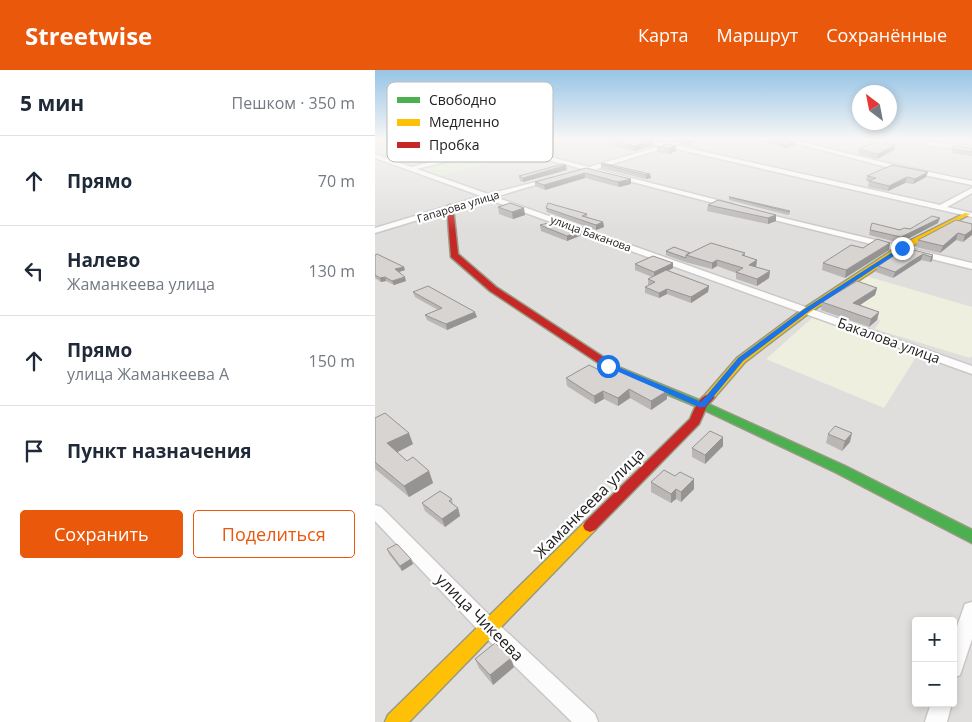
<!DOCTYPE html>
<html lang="ru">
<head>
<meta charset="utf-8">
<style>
	body { margin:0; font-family:"Open Sans",sans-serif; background:#f6f6f7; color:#1f2937 }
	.controls { position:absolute; right:15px; bottom:15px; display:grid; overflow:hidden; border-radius:5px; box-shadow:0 2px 8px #0003 }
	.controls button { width:45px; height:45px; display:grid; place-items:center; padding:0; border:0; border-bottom:1px solid #e0e1e3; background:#fff; color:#1f2937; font:25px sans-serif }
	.compass { position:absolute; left:477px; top:15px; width:45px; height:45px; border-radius:50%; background:#fff; box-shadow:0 2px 8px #0003; rotate:328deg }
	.stop { position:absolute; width:15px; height:15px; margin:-11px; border:4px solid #1a73e8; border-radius:50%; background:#fff }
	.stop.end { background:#1a73e8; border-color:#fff; box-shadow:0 1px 5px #0008 }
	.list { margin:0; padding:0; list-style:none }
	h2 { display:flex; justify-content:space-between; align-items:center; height:65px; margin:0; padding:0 20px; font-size:21px }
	h2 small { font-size:16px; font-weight:400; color:#747a83 }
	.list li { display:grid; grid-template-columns:32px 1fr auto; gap:15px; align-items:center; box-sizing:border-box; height:90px; padding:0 20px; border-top:1px solid #e0e1e3 }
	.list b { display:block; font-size:19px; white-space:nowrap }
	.list p { margin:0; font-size:16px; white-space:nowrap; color:#747a83 }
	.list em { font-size:16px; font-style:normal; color:#747a83 }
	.actions { display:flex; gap:10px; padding:15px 20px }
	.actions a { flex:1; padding:11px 0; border:1px solid #ea580c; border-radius:5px; text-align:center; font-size:18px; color:#ea580c }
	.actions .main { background:#ea580c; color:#fff }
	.icon { flex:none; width:28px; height:28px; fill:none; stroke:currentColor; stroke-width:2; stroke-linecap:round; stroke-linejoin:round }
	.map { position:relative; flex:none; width:597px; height:652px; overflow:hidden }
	header { display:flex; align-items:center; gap:30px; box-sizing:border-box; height:70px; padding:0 25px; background:#ea580c; color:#fff }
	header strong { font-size:24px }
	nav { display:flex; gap:28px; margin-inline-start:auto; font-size:18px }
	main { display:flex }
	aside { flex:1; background:#fff }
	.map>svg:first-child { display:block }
</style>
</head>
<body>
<header>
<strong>Streetwise</strong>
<nav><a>Карта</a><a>Маршрут</a><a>Сохранённые</a></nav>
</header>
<main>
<aside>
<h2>5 мин<small>Пешком · 350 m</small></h2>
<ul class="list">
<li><svg class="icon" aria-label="ahead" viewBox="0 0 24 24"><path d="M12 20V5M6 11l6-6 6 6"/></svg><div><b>Прямо</b></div><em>70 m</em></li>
<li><svg class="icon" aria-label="left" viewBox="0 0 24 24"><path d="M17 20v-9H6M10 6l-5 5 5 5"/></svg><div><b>Налево</b><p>Жаманкеева улица</p></div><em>130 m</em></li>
<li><svg class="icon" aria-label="ahead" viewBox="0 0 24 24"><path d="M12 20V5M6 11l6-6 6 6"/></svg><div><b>Прямо</b><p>улица Жаманкеева А</p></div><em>150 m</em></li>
<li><svg class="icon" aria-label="arrive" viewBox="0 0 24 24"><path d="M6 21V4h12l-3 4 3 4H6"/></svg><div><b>Пункт назначения</b></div></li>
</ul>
<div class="actions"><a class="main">Сохранить</a><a>Поделиться</a></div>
</aside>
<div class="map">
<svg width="597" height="652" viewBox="0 0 597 652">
	<rect width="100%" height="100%" fill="#f0eeeb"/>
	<path fill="#dfdedc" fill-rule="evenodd" d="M 0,70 L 597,70 L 597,652 L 0,652 ZM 541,551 L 578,551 L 578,633 L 541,633 Z"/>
	<path fill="#efefdf" d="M 491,206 L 597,237 L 597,286 L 595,288 L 500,259 L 505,251 L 501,246 L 483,236 L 499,226 L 475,215 Z
		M 437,248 L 543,284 L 509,338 L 391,289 Z"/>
	<path fill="#ddeccb" d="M 87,87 L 111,93 L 65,106 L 42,98 Z"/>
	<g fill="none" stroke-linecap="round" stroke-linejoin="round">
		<defs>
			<path id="street" d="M 100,70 L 108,70 L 126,74 L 150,70 L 133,76 L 214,97 L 286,76 L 266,70 L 293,74 L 314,70 L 299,75 L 565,135 L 597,118 L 597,123 L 572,137 L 597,143 L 597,147 L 293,77 L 221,99 L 358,134 L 358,138 L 126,78 L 42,99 L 113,124 L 177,108 L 177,110 L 120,127 L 597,296 L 597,304 L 112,129 L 0,163 L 0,158 L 106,126 L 0,88 L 0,84 L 36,97 L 120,76 Z
				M 409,70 L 418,70 L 511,93 L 597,111 L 597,115 L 511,97 Z
				M 550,72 L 597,76 L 597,80 L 548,75 Z
				M 383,142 L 597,193 L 597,199 L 383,146 Z
				M 0,435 L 6,437 L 120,551 L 220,644 L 223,652 L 197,652 L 106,563 L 0,451 Z
				M 597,532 L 597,569 L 585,605 L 578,608 L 578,568 L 590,534 Z
				M 556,633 L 577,633 L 572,652 L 550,652 Z"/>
			<path id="fast" d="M 238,295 L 331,333 L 470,396 L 597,460 L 597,473 L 460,402 L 323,337 L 234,300 L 233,298 Z"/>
			<path id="slow" d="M 590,143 L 595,144 L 530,180 L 434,243 L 370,292 L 338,329 L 330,329 L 328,327 L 330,325 L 362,288 L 428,239 L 524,176 Z
				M 215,450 L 220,452 L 222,456 L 220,460 L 34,652 L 10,652 L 13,645 L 210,452 Z"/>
			<path id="jam" d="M 75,135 L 78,137 L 83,184 L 121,217 L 242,296 L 243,298 L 242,300 L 234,300 L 115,221 L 76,187 L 72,137 Z
				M 334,324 L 340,327 L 332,336 L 324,354 L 220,460 L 215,462 L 210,460 L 208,456 L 210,452 L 315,349 C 319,340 323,327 334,324 Z"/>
		</defs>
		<use href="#street" stroke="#c9c8c7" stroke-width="3"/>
		<use href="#fast" stroke="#999a82" stroke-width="3"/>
		<use href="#slow" stroke="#999a82" stroke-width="3"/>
		<use href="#jam" stroke="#999a82" stroke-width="3"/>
		<use href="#street" fill="#fdfcfc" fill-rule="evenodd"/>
		<use href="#fast" fill="#4caf50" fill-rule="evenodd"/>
		<use href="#slow" fill="#ffc107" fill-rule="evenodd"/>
		<use href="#jam" fill="#c62828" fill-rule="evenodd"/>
	</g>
	<path fill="#b9b6b5" d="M 71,70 L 86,70 L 85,74 Z
		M 145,70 L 178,70 L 162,74 L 146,74 Z
		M 226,70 L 274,70 L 279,71 L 279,75 L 259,81 L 236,75 L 236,72 Z
		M 277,70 L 305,70 L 292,72 Z
		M 384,70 L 414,70 L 420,75 L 410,78 L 384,71 Z
		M 420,70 L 436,70 L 431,71 Z
		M 306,71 L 317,73 L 317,75 L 314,76 L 306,75 Z
		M 292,74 L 301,81 L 294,84 L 282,82 L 282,77 Z
		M 520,75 L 519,80 L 502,89 L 483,84 L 484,79 Z
		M 578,76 L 597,78 L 597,86 L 577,83 Z
		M 226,94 L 275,104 L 276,108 L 271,109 L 226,98 Z
		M 211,98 L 256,114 L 244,117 L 210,108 L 170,120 L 160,116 L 160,112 Z
		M 192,100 L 148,112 L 145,111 L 144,106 Z
		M 492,106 L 551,107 L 538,114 L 530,113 L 513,121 L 493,117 L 494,112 L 491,111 Z
		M 354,127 L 415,141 L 415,144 L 413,145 L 354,130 Z
		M 333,135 L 401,145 L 401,151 L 393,154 L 332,141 Z
		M 123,137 L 150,145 L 138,149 L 124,144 Z
		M 171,138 L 212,144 L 212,147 L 228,152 L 229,157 L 221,160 L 172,142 Z
		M 563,153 L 525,173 L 494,165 L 495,160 L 535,159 Z
		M 597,154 L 588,172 L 581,170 L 565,183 L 541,177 L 543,170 Z
		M 165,155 L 207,160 L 207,165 L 192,171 L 166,161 Z
		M 515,173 L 514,180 L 470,208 L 447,200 L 448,193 L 488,178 Z
		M 531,178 L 558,185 L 557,191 L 555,192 L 546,190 L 518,208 L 501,202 L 503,196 Z
		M 291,181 L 315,183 L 370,183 L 370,186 L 382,190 L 381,197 L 395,201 L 394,208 L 382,216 L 361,209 L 361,203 L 342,196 L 337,199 L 310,192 L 291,185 Z
		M 0,185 L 29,197 L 30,200 L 24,202 L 31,211 L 19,215 L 11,211 L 6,212 L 0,208 Z
		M 260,194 L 298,198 L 293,201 L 334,216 L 333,222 L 316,233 L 292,224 L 284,228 L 270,223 L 270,217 L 274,215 L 273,215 L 273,209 L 277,207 L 260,200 Z
		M 502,218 L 500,225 L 485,235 L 504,242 L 502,250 L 494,257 L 446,240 L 447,232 Z
		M 38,222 L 102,247 L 72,260 L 52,250 L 50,245 L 63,240 L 40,227 Z
		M 234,305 L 292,321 L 292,329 L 276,340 L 255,328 L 243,336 L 229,329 L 220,334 L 192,316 L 191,308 Z
		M 0,348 L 38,374 L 22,382 L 32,391 L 54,401 L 58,413 L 34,427 L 0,399 Z
		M 453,364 L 475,372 L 467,381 L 451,373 Z
		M 348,376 L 330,394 L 317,387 L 317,378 Z
		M 276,412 L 319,419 L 306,432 L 301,429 L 296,433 L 276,422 Z
		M 77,429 L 78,435 L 83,438 L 85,446 L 70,457 L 50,441 L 47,433 Z
		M 12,479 L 36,489 L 38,494 L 27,501 L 14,484 Z
		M 100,589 L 139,597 L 118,615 L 104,598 Z"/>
	<path fill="#969493" d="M 161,70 L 178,70 L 162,74 Z
		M 292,70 L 305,70 L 292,72 Z
		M 314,70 L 327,70 L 317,73 L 317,75 L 314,76 L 314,72 L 312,72 Z
		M 279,71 L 279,75 L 259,81 L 259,76 Z
		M 420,71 L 420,75 L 410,78 L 410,75 Z
		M 520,75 L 519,80 L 502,89 L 503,84 Z
		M 301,76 L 301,81 L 294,84 L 294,78 Z
		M 191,95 L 192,100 L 148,112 L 148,108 Z
		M 553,102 L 551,107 L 538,114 L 540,109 Z
		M 210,103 L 210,108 L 170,120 L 169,115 Z
		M 275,104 L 276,108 L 271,109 L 271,105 Z
		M 532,107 L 530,113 L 513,121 L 514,116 Z
		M 256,109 L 256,114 L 244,117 L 243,112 Z
		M 149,138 L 150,145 L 138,149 L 137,142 Z
		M 401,145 L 401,151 L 393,154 L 393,148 Z
		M 565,148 L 563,153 L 525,173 L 526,167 Z
		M 228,152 L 229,157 L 221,160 L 221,155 Z
		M 207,160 L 207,165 L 192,171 L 192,166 Z
		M 597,160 L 597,165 L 588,172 L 590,165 Z
		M 583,163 L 581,170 L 565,183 L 568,176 Z
		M 515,173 L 514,180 L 470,208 L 471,200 Z
		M 548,184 L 546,190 L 518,208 L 520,202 Z
		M 558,185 L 557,191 L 555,192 L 556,187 Z
		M 342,190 L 342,196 L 337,199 L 337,193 Z
		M 382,190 L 381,197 L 374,195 Z
		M 298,193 L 298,198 L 279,208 L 279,202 Z
		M 29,197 L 30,200 L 21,203 L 20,199 Z
		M 395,201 L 394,208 L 382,216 L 382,209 Z
		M 10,207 L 11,211 L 6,212 L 5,208 Z
		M 30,207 L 31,211 L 19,215 L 17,211 Z
		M 334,216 L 333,222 L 316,233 L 316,227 Z
		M 502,218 L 500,225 L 476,241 L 478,233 Z
		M 292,219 L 292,224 L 284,228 L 284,223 Z
		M 100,242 L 102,247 L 72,260 L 71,254 Z
		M 504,242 L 502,250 L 494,257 L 496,249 Z
		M 254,319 L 255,328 L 243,336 L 243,328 Z
		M 228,321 L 229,329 L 220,334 L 219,326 Z
		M 292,321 L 292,329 L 276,340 L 276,331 Z
		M 34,363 L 38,374 L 17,385 L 12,373 Z
		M 477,363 L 475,372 L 467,381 L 470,371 Z
		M 348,367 L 348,376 L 330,394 L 330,385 Z
		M 54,401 L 58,413 L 34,427 L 29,416 Z
		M 319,409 L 319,419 L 306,432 L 306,422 Z
		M 301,419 L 301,429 L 296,433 L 296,424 Z
		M 83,438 L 85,446 L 70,457 L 67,449 Z
		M 36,489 L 38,494 L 27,501 L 25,496 Z
		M 136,588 L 139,597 L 118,615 L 115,605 Z"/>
	<path fill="#d7d4d2" stroke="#969493" d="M 239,70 L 274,70 L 279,71 L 259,76 L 236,71 Z
		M 308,70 L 314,70 L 312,70 L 317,71 L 314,72 L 306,71 Z
		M 391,70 L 414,70 L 420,71 L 410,75 Z
		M 501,72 L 520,75 L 503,84 L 484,79 Z
		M 292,74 L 301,76 L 294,78 L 282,77 Z
		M 578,76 L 597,78 L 597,82 L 578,79 Z
		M 227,93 L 275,104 L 271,105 L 226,94 Z
		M 188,94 L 191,95 L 148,108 L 144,106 Z
		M 517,95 L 553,102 L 540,109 L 532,107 L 514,116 L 494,111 L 501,108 L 492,106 Z
		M 211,98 L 256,109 L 243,112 L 210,103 L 169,115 L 160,112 Z
		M 354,127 L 355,127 L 415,141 L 414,142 Z
		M 343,130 L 401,145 L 393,148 L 333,135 Z
		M 135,133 L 149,138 L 137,142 L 123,137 Z
		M 173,133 L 212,144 L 207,146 L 228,152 L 221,155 L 171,138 Z
		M 557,146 L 565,148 L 526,167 L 495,160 L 497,153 L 525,160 L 529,158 L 535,159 Z
		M 581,150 L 597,154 L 597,160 L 590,165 L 583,163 L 568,176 L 543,170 Z
		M 181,151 L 207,160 L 192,166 L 165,155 Z
		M 502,169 L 515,173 L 471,200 L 448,193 L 476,175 L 488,178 Z
		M 336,173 L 370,183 L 367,185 L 382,190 L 374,195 L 395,201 L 382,209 L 361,202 L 368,198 L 342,190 L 337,193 L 311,185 Z
		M 299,177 L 315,183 L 311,185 L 311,188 L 291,181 Z
		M 531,178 L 558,185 L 556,187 L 548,184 L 520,202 L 503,196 Z
		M 2,184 L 29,197 L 20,199 L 30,207 L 17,211 L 10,207 L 5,208 L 0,205 L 0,185 Z
		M 278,186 L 298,193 L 279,202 L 260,194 Z
		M 291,200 L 334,216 L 316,227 L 292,219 L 284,223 L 270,217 L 280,212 L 273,209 Z
		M 482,211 L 502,218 L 478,233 L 504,242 L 496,249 L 447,232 Z
		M 53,216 L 100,242 L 71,254 L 50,245 L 67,238 L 38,222 Z
		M 214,295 L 234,305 L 242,299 L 292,321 L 276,331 L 254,319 L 243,328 L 228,321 L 219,326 L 191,308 Z
		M 10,343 L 34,363 L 12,373 L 32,391 L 38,387 L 54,401 L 29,416 L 0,392 L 0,348 Z
		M 460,356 L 477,363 L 470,371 L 453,364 Z
		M 335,361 L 348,367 L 330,385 L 317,378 Z
		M 289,400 L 300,406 L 305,402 L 319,409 L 306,422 L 301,419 L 296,424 L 276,412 Z
		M 65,421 L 77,429 L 74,431 L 83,438 L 67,449 L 47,433 Z
		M 22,474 L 36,489 L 25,496 L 12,479 Z
		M 120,573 L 136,588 L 115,605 L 100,589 Z"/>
	<linearGradient id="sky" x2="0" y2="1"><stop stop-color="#97c4e6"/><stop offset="0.43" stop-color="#f8f7f6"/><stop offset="1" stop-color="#f8f7f6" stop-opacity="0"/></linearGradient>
	<rect width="597" height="161" fill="url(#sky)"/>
	<path fill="#1a73e8" d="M 527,176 L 529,179 L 433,242 L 368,291 L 330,337 L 324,337 L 230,296 L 236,294 L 326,332 L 363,288 L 429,239 Z"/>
	<g text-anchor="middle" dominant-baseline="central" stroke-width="4.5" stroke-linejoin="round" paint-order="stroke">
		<g font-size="11" fill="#222" stroke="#fff">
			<text transform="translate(83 136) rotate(-17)">Гапарова улица</text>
			<text transform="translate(216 163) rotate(20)">улица Баканова</text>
		</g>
		<g font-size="14" fill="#222" stroke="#fff">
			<text transform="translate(514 270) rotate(20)">Бакалова улица</text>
		</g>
		<g font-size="16" fill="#222" stroke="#fff">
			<text transform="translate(214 433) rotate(-45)">Жаманкеева улица</text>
			<text transform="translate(105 547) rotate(45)">улица Чикеева</text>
		</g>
	</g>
	<rect x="12" y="12" width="166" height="80" rx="8" fill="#fff" stroke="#bdbdbd" stroke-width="1"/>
	<rect x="22" y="27" width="23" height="6" fill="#4caf50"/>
	<rect x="22" y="49" width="23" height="7" fill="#ffc107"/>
	<rect x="22" y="72" width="23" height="6" fill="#c62828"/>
	<g font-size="14" fill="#222">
		<text x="54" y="35">Свободно</text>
		<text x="54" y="57">Медленно</text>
		<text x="54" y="80">Пробка</text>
	</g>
</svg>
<div class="controls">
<button>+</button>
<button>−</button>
</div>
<svg class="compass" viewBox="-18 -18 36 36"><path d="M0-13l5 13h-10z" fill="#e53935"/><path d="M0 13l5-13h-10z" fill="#747a83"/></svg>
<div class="stop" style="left:233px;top:296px"></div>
<div class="stop end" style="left:527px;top:178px"></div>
</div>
</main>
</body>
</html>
